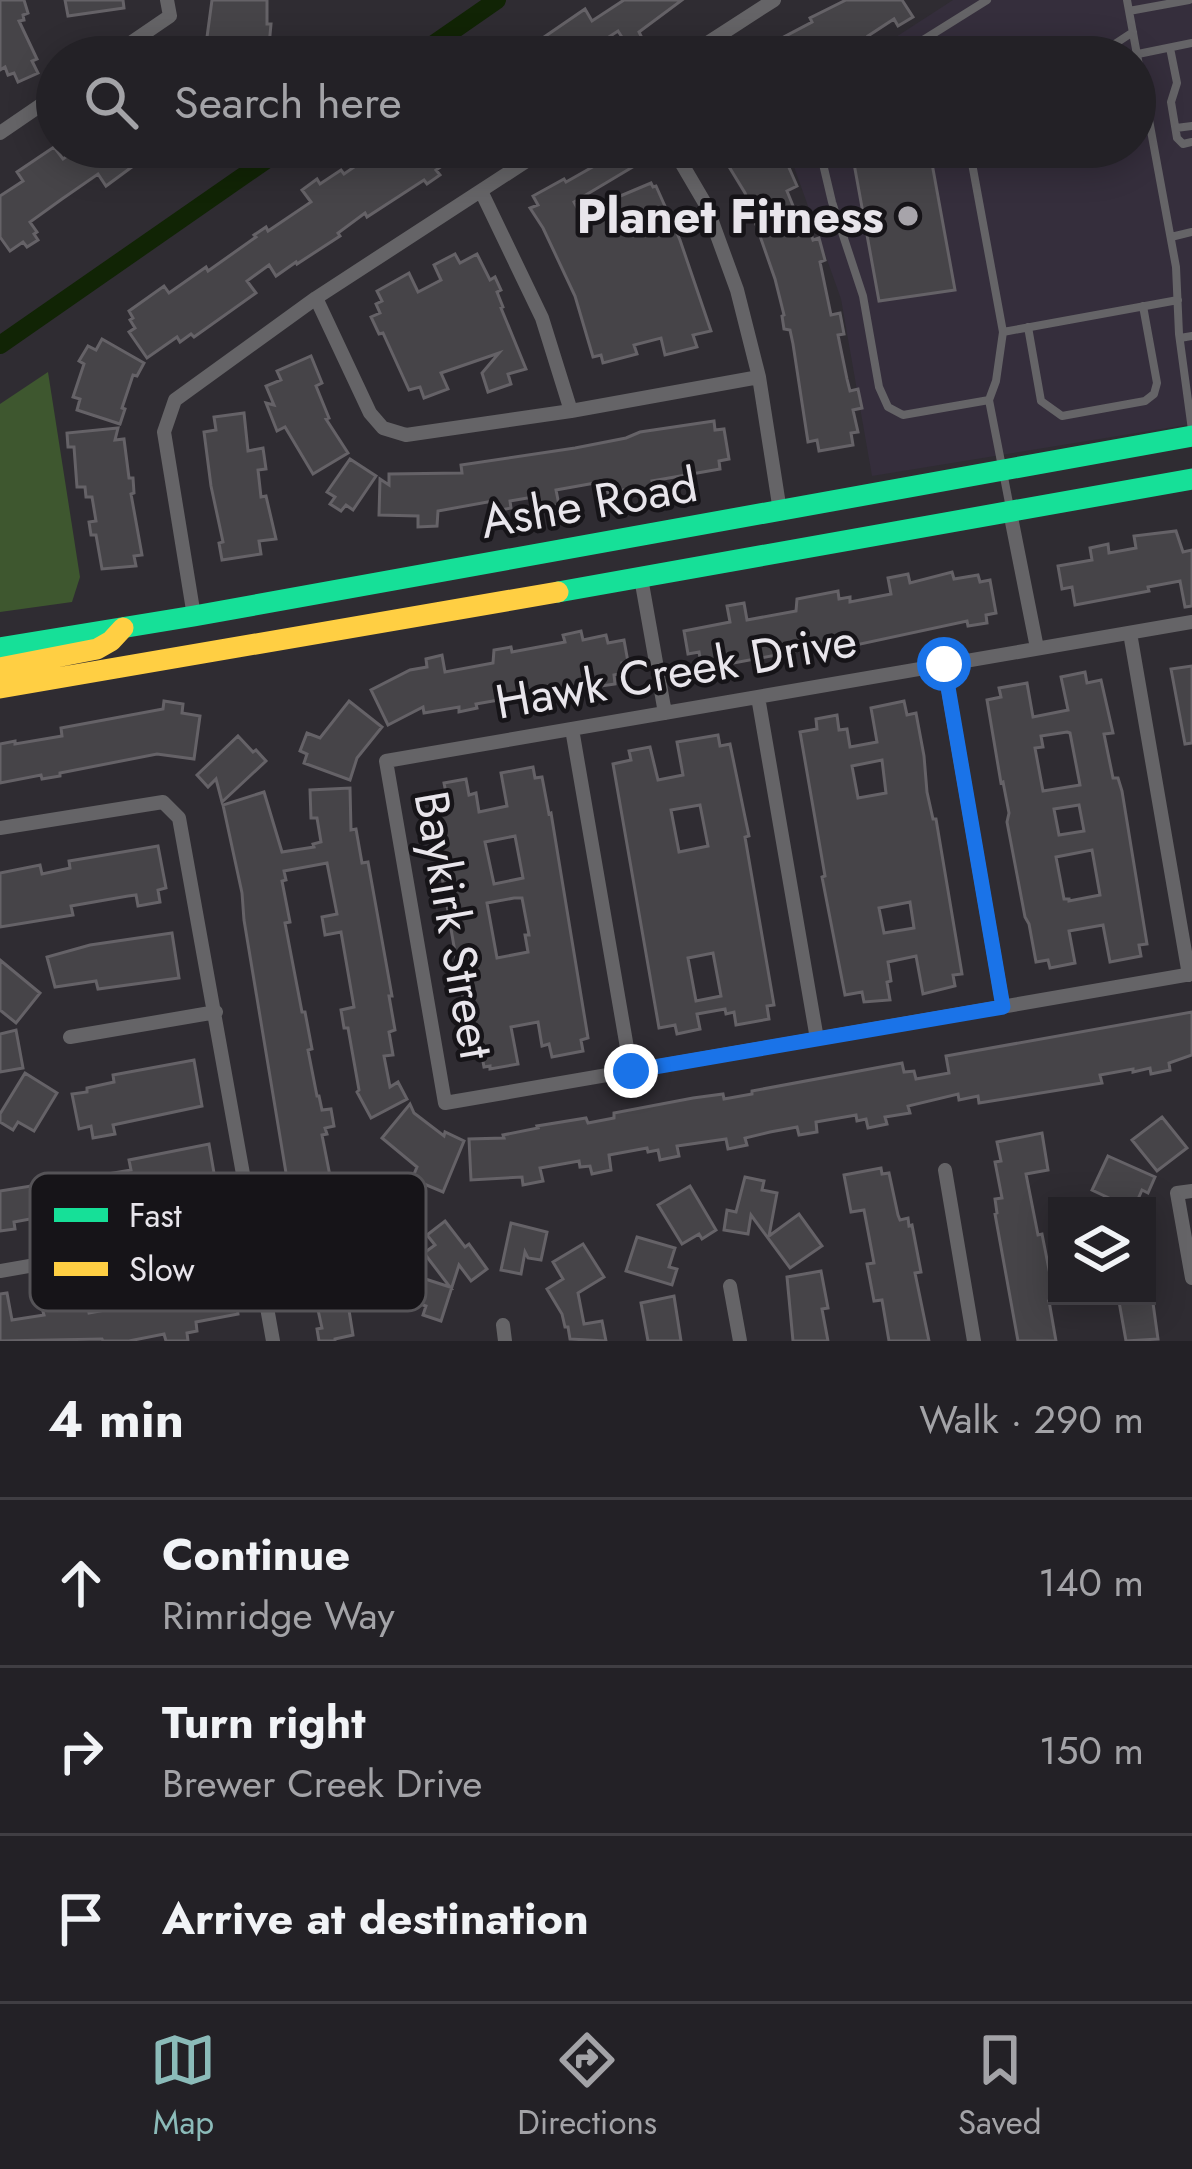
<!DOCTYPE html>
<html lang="en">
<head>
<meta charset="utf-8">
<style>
	body { margin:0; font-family:Jost,sans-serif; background:#2b292e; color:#f1f3f6 }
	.controls { position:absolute; right:36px; bottom:36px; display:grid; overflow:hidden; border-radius:0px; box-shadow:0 6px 30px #0003 }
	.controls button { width:108px; height:108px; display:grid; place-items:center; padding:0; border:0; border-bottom:3px solid #403e43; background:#232126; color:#f1f3f6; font:60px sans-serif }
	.stop { position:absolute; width:36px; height:36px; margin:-27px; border:9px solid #1a73e8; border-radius:50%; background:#fff }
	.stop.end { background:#1a73e8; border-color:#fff; box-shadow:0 3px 12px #0008 }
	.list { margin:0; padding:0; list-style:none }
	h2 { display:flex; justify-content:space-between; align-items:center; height:156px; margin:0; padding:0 48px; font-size:51px }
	h2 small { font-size:39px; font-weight:400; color:#a3a3a7 }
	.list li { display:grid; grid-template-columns:78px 1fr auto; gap:36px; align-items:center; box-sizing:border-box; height:168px; padding:0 48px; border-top:3px solid #403e43 }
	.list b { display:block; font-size:45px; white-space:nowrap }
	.list p { margin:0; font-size:39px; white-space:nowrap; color:#a3a3a7 }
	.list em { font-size:39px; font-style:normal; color:#a3a3a7 }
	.icon { flex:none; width:66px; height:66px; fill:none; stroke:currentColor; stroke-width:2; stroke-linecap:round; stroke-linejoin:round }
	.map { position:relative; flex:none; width:1192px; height:1341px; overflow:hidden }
	.search { position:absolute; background:#232126; box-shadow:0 6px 30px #0003; left:36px; right:36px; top:36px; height:132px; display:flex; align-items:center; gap:30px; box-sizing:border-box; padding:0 42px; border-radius:66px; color:#a3a3a7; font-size:45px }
	.sheet { height:660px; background:#232126 }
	nav { display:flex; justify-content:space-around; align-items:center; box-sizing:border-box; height:168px; border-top:3px solid #403e43; background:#232126; font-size:33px; color:#a3a3a7 }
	nav a { display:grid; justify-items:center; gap:6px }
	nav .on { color:#8bbbb9 }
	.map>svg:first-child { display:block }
</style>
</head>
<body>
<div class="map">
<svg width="1192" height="1341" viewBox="0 0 1192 1341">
	<rect width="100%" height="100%" fill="#2f2c32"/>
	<path fill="#352e3c" d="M 953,0 L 1192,0 L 1192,424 L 872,476 L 841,299 L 787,147 L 1135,147 L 1135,57 L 865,57 Z"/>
	<path fill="#3e572f" d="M 48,372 L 80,577 L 72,602 L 0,612 L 0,404 Z"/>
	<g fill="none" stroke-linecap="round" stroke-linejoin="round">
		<path stroke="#112405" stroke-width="18" d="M 415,57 L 497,0
			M 0,345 L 285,147"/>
	</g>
	<path fill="#464448" stroke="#656267" stroke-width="3" fill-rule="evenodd" d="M 0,0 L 24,0 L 28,13 L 23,15 L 24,20 L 19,21 L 37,59 L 32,61 L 38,73 L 18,82 L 14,73 L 8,75 L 5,67 L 0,70 Z
		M 65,0 L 123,0 L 124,8 L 68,16 Z
		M 212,0 L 267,0 L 267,24 L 271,24 L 268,57 L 205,52 Z
		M 624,0 L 682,0 L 639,32 L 641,36 L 627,45 L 618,31 L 595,46 L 602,57 L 515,57 L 585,9 L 592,21 Z
		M 846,0 L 902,0 L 913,17 L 898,26 L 894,19 L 868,36 L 873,44 L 857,53 L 851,42 L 822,57 L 746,57 L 812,22 L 810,18 Z
		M 54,147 L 63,159 L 80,147 L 159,147 L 106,186 L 98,174 L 62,199 L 30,222 L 37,232 L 34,234 L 38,240 L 27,247 L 23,242 L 10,251 L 0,237 L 0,196 L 23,181 L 17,172 Z
		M 383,147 L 470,147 L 436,170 L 440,175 L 427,184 L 424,180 L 367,217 L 365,213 L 338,233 L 340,236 L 297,264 L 296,262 L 276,276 L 269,265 L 247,281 L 256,293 L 194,337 L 191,334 L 180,342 L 177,337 L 147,358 L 129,332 L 135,328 L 130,320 L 133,318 L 129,311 L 164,286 L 169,293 L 206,267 L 208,271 L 256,237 L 254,235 L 266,227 L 268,231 L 311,202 L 302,190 L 317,179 L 320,184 L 341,170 L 344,174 Z
		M 607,147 L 632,147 L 641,162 L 574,202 L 580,213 L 651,183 L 653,187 L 656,186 L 680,240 L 711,331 L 693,335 L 697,347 L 665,355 L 661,338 L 634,345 L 637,354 L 603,363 L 601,355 L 593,357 L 575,296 L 543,228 L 530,208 L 538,205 L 533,196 L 564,179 L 566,182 L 596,165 L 591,157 Z
		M 717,147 L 780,147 L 797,186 L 787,191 L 804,233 L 810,231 L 813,240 L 819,238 L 825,260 L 820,262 L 831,315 L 840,313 L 844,334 L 838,335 L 847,379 L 850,391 L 858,389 L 862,408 L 853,410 L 858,432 L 851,433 L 853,445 L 819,451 L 817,440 L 808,442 L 793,344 L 790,330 L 784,329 L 782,316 L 784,315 L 775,279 L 745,193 Z
		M 851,147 L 929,147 L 955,290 L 879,301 Z
		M 455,254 L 460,263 L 477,254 L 490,280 L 495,277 L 501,290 L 497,292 L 503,307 L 501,308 L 526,369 L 508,374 L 511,384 L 488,392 L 482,373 L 499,353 L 441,373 L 448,389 L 424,398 L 420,387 L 409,390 L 383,333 L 379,334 L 371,317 L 380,313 L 376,304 L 382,301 L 377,291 L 409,273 L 418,292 L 441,280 L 434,265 Z
		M 102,339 L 144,363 L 137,376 L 133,375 L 122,408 L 125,409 L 120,424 L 77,410 L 80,399 L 73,397 L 84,364 L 79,361 L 88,346 L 96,350 Z
		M 311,356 L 322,383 L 316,386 L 329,418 L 326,419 L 348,453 L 313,474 L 285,427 L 277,431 L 266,403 L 274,405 L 266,386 L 281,380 L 277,371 Z
		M 244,413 L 248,451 L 263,448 L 266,469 L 258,470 L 261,497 L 266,496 L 276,539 L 259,541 L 261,554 L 222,560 L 219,543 L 223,542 L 211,486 L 204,432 L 216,430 L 214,417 Z
		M 714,421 L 715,430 L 724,429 L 729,459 L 719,461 L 720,469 L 652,481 L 654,488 L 633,491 L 633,488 L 608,493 L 606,485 L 596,486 L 595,483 L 556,490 L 559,505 L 541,507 L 539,496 L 510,501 L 511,508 L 495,511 L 493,501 L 438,511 L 437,526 L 418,527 L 418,516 L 379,515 L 380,479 L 389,485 L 389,474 L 462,473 L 461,465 L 575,448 L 626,438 L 640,432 Z
		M 118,428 L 115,440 L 124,439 L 129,478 L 133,478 L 134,493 L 131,494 L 142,555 L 134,556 L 136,566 L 102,569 L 96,535 L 91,535 L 89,522 L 96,521 L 92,497 L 86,497 L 85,487 L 77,487 L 74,447 L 68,447 L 67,433 Z
		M 350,459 L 376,476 L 353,510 L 346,505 L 341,511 L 330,504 L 335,497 L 327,492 Z
		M 1176,531 L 1183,552 L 1192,550 L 1192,606 L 1185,607 L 1180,581 L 1148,587 L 1149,591 L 1075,605 L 1072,587 L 1062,589 L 1058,566 L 1092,560 L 1090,548 L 1108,544 L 1109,553 L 1136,548 L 1134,536 Z
		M 952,572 L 954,579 L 978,575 L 980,582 L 990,580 L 996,613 L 986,615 L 987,623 L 968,626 L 967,621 L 842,648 L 842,645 L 829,645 L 702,669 L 699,652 L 688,654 L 684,631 L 730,622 L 727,606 L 744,603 L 747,620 L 796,611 L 797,599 L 838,591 L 839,599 L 850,597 L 850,602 L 891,594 L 888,578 L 908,574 L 910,583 Z
		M 581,631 L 583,640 L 606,635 L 608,643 L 624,640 L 628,662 L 622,663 L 624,673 L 614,675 L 615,684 L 546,694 L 546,696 L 528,699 L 527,695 L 476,704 L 477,708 L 459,712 L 459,707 L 424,713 L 423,707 L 388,725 L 371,690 L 410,670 L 427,667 L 426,659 L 442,655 L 445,672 L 493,663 L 494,650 L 511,647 L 512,652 L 565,642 L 563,635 Z
		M 1192,666 L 1192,743 L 1185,744 L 1171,669 Z
		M 1085,672 L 1087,683 L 1101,680 L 1113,733 L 1104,734 L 1113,778 L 1118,778 L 1122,791 L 1147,944 L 1139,945 L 1141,956 L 1110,962 L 1103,925 L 1069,931 L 1075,963 L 1050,968 L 1048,960 L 1036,962 L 1029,924 L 1025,917 L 1007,822 L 1009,813 L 1003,782 L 1001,783 L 987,700 L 1001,697 L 999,688 L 1027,683 L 1033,717 L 1068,710 L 1061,677 ZM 1067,732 L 1070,733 L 1080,785 L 1043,791 L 1035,748 L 1043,747 L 1041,736 ZM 1079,805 L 1084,831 L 1059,835 L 1054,809 ZM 1092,850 L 1100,895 L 1069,901 L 1069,899 L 1064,899 L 1056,857 Z
		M 164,701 L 183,704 L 182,713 L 200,716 L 194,759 L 157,754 L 60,773 L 60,776 L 42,779 L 41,775 L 0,783 L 0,744 L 15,741 L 15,744 L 62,736 L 61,728 L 163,709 Z
		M 349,701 L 382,727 L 357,758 L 350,780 L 304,763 L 307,754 L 300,751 L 307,733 L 320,738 Z
		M 904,701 L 907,715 L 916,713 L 924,756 L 927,792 L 933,819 L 936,819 L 962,974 L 953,975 L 955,986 L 923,994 L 916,956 L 888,962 L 891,981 L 887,982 L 890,1000 L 864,1002 L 862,992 L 845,995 L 822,877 L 825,876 L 800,732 L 817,729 L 816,719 L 837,715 L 839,730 L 847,729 L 850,747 L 877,742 L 871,708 ZM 882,760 L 886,793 L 858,798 L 852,766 ZM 910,902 L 914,928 L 884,933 L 879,908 Z
		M 718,735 L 720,746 L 730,744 L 745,817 L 749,836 L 745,837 L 774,1005 L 767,1006 L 769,1019 L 736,1025 L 734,1012 L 726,1014 L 725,1009 L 697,1014 L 700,1029 L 677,1034 L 675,1025 L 659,1028 L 613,764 L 631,760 L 629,751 L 650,747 L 658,780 L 683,775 L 677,742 ZM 700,805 L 708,846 L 679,852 L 671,810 ZM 713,953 L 721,996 L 696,1001 L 688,958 Z
		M 238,736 L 253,752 L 256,750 L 266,761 L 222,802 L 216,779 L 208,787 L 197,775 Z
		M 533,767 L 535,778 L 542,777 L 549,814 L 551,813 L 588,1038 L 581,1040 L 583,1051 L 552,1057 L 549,1044 L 542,1046 L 538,1022 L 511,1027 L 518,1064 L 490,1069 L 490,1066 L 484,1067 L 482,1056 L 474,1057 L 471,1043 L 475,1040 L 471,1041 L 464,1004 L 428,796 L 446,793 L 444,783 L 466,779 L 469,795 L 476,793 L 479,812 L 507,806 L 501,773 ZM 515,836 L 523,878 L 494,884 L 485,842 ZM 514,898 L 522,898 L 529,935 L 525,935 L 528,952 L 497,958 L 487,903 Z
		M 350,788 L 351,830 L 356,829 L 362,863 L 368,862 L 392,996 L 389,996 L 395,1030 L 389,1032 L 393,1055 L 384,1056 L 390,1087 L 398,1082 L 407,1099 L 371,1118 L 357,1092 L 359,1090 L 348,1028 L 344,1028 L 341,1010 L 354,1007 L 341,932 L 325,935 L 322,917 L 337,914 L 327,863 L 284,871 L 286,880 L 282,881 L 290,922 L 285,923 L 302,1012 L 305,1012 L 312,1049 L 308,1050 L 317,1096 L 319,1096 L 322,1110 L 331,1109 L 334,1126 L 325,1128 L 327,1134 L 322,1135 L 331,1181 L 337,1179 L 345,1218 L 342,1219 L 358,1302 L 348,1304 L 353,1335 L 335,1339 L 335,1341 L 319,1341 L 317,1329 L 322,1328 L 314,1292 L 307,1294 L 299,1249 L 314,1246 L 307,1206 L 292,1209 L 244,920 L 242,893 L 223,805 L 264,792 L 282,852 L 314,847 L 313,844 L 321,842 L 317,818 L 311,818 L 310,790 Z
		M 158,846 L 166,888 L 158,890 L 160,902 L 138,906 L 136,895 L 128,896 L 71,906 L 73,915 L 0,927 L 0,873 L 40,865 L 42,874 L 70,868 L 69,861 Z
		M 172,933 L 179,978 L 98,989 L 96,981 L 55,987 L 47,957 L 90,945 Z
		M 0,960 L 40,993 L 16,1023 L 0,1010 Z
		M 1192,1012 L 1192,1055 L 1169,1063 L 1170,1070 L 1151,1074 L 1150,1068 L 1133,1072 L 1133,1069 L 1100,1075 L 1102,1083 L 979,1103 L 978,1096 L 959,1100 L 958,1094 L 908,1106 L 910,1113 L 885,1117 L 887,1124 L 868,1128 L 866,1119 L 857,1121 L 856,1115 L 816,1122 L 817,1132 L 799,1135 L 797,1127 L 770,1132 L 745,1138 L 747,1145 L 728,1149 L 726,1139 L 677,1146 L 679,1156 L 660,1160 L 658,1150 L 648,1152 L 647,1148 L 609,1155 L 611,1170 L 592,1174 L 590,1166 L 580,1167 L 579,1161 L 540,1168 L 543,1181 L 523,1185 L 522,1177 L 471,1180 L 469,1139 L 504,1138 L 503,1135 L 538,1128 L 537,1126 L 586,1118 L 588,1123 L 614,1118 L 614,1113 L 693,1098 L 723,1094 L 724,1099 L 752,1094 L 752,1091 L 902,1063 L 904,1072 L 914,1071 L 916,1079 L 949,1073 L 946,1056 Z
		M 16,1030 L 23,1068 L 0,1072 L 0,1034 Z
		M 194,1060 L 202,1106 L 113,1125 L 115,1134 L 93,1138 L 91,1126 L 79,1129 L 72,1094 L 87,1092 L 87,1088 L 114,1082 L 113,1075 Z
		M 25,1073 L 57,1093 L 34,1131 L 18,1122 L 13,1130 L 0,1122 L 0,1114 Z
		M 410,1104 L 414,1113 L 444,1136 L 445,1132 L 464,1141 L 443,1192 L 412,1179 L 417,1167 L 382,1138 Z
		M 1162,1117 L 1187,1148 L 1157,1171 L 1132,1140 Z
		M 1042,1133 L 1048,1170 L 1026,1174 L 1038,1235 L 1042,1234 L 1055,1300 L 1049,1301 L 1056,1341 L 1018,1341 L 995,1214 L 997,1213 L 995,1199 L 1002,1198 L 995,1162 L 1001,1161 L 997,1142 Z
		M 209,1144 L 214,1173 L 196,1176 L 199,1196 L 151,1204 L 149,1189 L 119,1194 L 120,1203 L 113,1204 L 114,1210 L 46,1221 L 46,1216 L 14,1222 L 15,1229 L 0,1231 L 0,1191 L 56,1182 L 59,1200 L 92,1194 L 90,1177 L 131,1170 L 129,1160 Z
		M 1108,1156 L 1155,1177 L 1148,1193 L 1142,1190 L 1135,1206 L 1126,1206 L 1092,1190 Z
		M 881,1168 L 882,1174 L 889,1173 L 898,1215 L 900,1220 L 908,1218 L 909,1226 L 912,1225 L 921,1272 L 915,1273 L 929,1341 L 889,1341 L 882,1300 L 874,1301 L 867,1264 L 874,1263 L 864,1210 L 851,1212 L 844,1175 Z
		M 745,1177 L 764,1181 L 762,1190 L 777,1193 L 769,1236 L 799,1214 L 822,1246 L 790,1268 L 751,1215 L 748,1234 L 724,1230 L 727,1210 L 736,1212 Z
		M 690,1186 L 716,1230 L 702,1239 L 699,1234 L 682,1244 L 658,1205 Z
		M 445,1221 L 465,1247 L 469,1244 L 487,1269 L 471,1281 L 459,1265 L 441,1321 L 423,1315 L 426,1306 L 408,1300 L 416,1276 L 450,1287 L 424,1253 L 435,1245 L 427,1235 Z
		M 511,1223 L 547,1232 L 541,1260 L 528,1258 L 525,1252 L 521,1274 L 501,1270 Z
		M 637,1237 L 675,1248 L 669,1267 L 677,1269 L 672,1285 L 626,1271 Z
		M 583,1244 L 604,1277 L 578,1293 L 584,1324 L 602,1321 L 606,1341 L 570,1339 L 568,1327 L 565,1327 L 562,1314 L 547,1289 L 563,1279 L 553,1262 Z
		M 821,1271 L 828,1308 L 822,1309 L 828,1341 L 793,1341 L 787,1277 Z
		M 223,1276 L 224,1281 L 232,1279 L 238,1314 L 196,1322 L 197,1331 L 187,1333 L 188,1341 L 166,1341 L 164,1334 L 129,1341 L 103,1341 L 102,1339 L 0,1341 L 0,1294 L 7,1293 L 12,1320 L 44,1315 L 42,1308 L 86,1299 L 89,1313 L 127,1306 L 125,1294 Z
		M 674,1296 L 681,1341 L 648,1341 L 641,1303 Z
		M 1118,1296 L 1152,1296 L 1158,1339 L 1126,1341 Z"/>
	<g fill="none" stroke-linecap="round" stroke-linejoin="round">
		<path stroke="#656467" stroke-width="8" d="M 1127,0 L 1129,11 L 1189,0
			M 1129,11 L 1176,267 L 1179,334 L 1192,430
			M 920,42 L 930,57
			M 1170,48 L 1177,83 L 1171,102 L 1177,138 L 1183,144 L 1192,142
			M 1138,54 L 1192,43
			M 896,57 L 987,0
			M 1095,57 L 1133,32
			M 1176,128 L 1192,126
			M 819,147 L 832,202 L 863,296 L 879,387 L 888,407 L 903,415 L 989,400 L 1010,508
			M 969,147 L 1003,332 L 996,381 L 989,400
			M 1171,237 L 1192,232
			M 1028,327 L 1041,401 L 1062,416 L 1145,401 L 1154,394 L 1157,383 L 1143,306
			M 1003,332 L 1178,300
			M 1180,338 L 1192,336"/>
		<path stroke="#656467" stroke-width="14" d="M 110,57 L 170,16 L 167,0
			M 686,57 L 774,0
			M 0,133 L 57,94
			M 672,147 L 706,205 L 737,290 L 759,377 L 780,511
			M 481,191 L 542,318 L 571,411
			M 316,298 L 370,413 L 383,428 L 406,435 L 571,411 L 759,377
			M 1010,512 L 1037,648
			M 641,578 L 665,713
			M 194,616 L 164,432 L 175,400 L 316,298 L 548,147
			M 1192,622 L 386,761 L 445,1103 L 1192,974
			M 1130,633 L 1189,975
			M 944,665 L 1003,1007
			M 758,697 L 817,1039
			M 572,729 L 631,1071
			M 0,828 L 163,802 L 179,818 L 273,1341
			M 70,1037 L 216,1012
			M 945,1170 L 974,1341
			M 1192,1191 L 1177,1193 L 1192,1278
			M 0,1271 L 253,1227
			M 730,1286 L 740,1341
			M 503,1325 L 505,1341"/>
		<path stroke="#16e098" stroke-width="21" d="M 558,592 L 1192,479
			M 0,648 L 194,616 L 1192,436"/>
		<path stroke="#ffcf43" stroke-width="21" d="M 0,668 L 97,649 L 111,641 L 123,628
			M 0,688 L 558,592"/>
	</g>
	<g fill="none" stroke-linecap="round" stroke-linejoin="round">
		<path stroke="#1a73e8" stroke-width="15" d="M 631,1071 L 1003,1007 L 944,664"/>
	</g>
	<circle fill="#a7a4aa" stroke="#161418" stroke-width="4.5" cx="908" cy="216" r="12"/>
	<g text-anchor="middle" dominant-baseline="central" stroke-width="9" stroke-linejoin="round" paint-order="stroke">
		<g font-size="48" font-weight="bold" fill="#e8e5eb" stroke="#161418" text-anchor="end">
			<text x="884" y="216">Planet Fitness</text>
		</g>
		<g font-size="48" fill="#e8e5eb" stroke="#161418">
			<text transform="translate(589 503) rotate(-10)">Ashe Road</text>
			<text transform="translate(676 671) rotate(-10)">Hawk Creek Drive</text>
			<text transform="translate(454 925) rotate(80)">Baykirk Street</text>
		</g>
	</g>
	<rect x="30" y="1173" width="396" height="138" rx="18" fill="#161418" stroke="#555357" stroke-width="3"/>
	<rect x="54" y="1208" width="54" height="14" fill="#16e098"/>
	<rect x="54" y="1262" width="54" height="14" fill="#ffcf43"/>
	<g font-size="33" fill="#e8e5eb">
		<text x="129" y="1227">Fast</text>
		<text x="129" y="1281">Slow</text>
	</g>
</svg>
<div class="controls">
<button><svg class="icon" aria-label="layers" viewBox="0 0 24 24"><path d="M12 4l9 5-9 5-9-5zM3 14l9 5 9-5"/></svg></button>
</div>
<div class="stop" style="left:944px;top:664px"></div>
<div class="stop end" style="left:631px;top:1071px"></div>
<div class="search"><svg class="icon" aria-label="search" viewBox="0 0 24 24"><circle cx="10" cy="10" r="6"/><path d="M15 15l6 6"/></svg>Search here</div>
</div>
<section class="sheet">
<h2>4 min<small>Walk · 290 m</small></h2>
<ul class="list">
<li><svg class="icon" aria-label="ahead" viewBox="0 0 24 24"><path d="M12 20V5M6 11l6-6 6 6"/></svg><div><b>Continue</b><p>Rimridge Way</p></div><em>140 m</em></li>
<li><svg class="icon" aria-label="right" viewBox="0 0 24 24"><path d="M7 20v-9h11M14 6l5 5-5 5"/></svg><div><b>Turn right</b><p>Brewer Creek Drive</p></div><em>150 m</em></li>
<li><svg class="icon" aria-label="arrive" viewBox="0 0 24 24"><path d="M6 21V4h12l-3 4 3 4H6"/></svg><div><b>Arrive at destination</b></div></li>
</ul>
</section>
<nav>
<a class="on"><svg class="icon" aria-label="map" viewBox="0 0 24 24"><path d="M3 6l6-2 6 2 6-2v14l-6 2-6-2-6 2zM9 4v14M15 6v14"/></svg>Map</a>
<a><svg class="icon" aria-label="directions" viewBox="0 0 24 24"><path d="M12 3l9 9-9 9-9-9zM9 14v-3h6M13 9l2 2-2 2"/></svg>Directions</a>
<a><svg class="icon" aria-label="saved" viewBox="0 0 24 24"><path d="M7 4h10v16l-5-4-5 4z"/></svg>Saved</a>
</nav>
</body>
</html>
